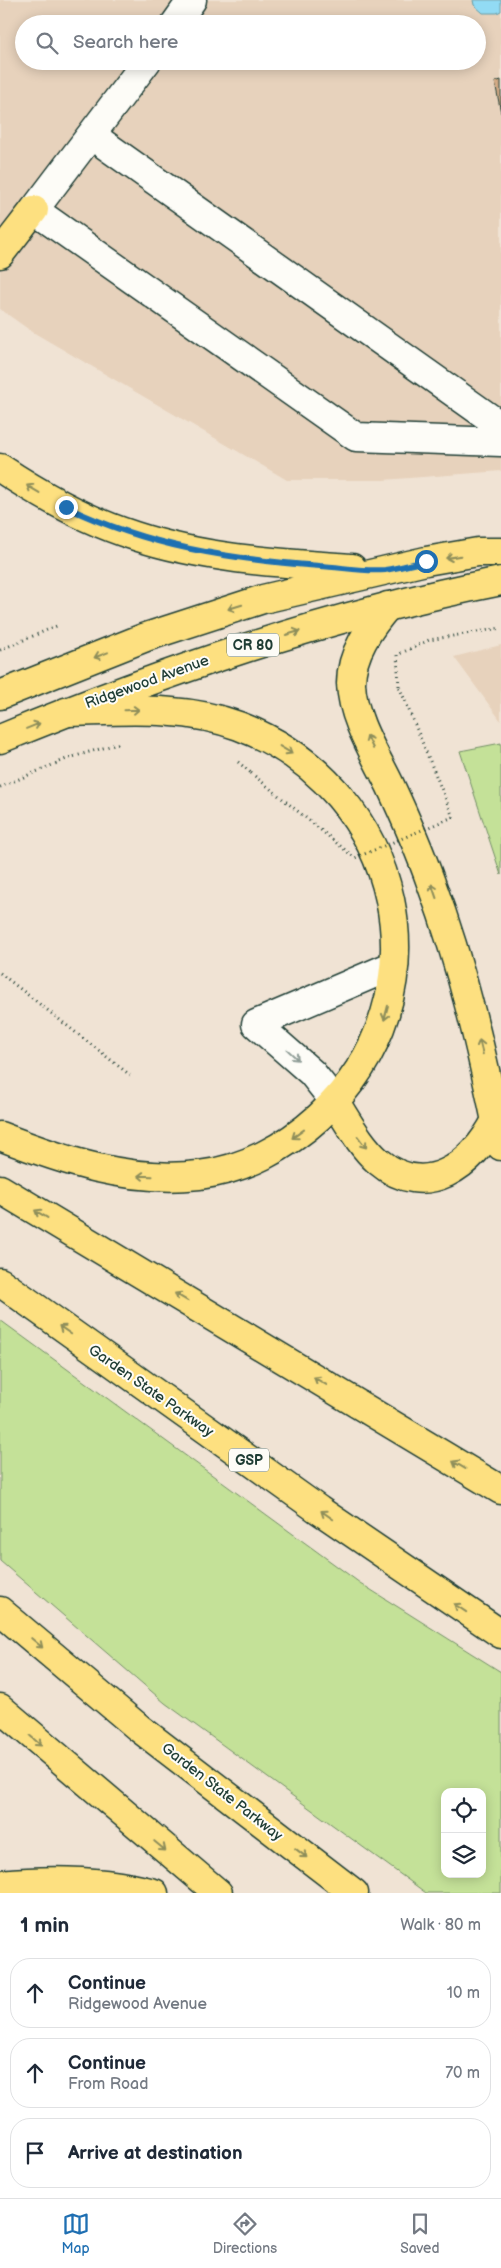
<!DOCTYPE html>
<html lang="en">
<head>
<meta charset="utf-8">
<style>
	body { margin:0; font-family:"Balsamiq Sans",sans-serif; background:#f6f6f7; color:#1f2937 }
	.controls { position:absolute; right:15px; bottom:15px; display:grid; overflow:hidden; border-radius:10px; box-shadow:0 2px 12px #0003 }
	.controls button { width:45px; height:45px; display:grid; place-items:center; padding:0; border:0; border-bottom:1px solid #e0e1e3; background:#fff; color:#1f2937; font:25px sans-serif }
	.stop { position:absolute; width:15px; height:15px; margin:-11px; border:4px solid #1f6fb2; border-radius:50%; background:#fff }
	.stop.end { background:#1f6fb2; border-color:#fff; box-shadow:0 1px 5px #0008 }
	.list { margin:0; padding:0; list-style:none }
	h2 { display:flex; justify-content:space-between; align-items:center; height:65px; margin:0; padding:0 20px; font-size:21px }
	h2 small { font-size:16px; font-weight:400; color:#747a83 }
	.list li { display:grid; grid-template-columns:32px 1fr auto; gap:15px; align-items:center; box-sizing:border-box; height:70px; margin:0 10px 10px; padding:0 10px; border:1px solid #e0e1e3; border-radius:20px }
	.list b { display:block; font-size:19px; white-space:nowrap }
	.list p { margin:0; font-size:16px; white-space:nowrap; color:#747a83 }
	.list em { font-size:16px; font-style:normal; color:#747a83 }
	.icon { flex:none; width:28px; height:28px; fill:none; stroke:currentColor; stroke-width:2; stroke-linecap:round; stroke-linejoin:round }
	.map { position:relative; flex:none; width:501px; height:1893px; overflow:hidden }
	.search { position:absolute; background:#fff; box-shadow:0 2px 12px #0003; left:15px; right:15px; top:15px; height:55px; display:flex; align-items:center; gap:12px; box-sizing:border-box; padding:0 18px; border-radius:28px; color:#747a83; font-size:19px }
	.sheet { height:305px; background:#fff }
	nav { display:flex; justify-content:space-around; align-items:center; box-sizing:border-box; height:70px; border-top:1px solid #e0e1e3; background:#fff; font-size:14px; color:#747a83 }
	nav a { display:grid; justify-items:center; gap:2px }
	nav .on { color:#1f6fb2 }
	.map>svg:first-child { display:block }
</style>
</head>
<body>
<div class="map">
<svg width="501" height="1893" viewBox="0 0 501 1893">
	<rect width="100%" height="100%" fill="#f0e3d4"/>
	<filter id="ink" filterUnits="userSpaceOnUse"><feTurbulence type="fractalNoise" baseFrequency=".02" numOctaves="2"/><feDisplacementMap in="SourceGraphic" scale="10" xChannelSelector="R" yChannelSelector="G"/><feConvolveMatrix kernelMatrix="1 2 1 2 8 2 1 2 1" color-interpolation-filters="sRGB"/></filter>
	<g filter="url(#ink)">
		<path fill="#e7d2bc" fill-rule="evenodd" d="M 0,0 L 501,0 L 501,471 L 383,480 L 287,480 L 31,331 L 0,309 ZM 24,24 L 477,24 L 477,61 L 24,61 Z
			M 501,645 L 501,721 L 454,657 Z"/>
		<path fill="#c4e198" stroke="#728f66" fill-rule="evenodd" d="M 501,743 L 501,875 L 460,751 Z
			M 0,1320 L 360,1583 L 501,1672 L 501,1893 L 426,1893 L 165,1703 L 0,1561 ZM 445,1792 L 482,1792 L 482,1874 L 445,1874 Z"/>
		<path fill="#92dbf4" stroke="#649ca7" d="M 473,0 L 501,0 L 501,11 L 497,13 L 483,13 L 474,5 Z"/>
		<path fill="#d3aa84" stroke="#1f3d34" d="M 501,80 L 501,113 L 495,82 Z"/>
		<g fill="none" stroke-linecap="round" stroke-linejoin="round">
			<defs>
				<path id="minor" d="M 175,24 L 192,0
					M 147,61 L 34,210 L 356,437 L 501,442
					M 91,135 L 501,426
					M 335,1102 L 312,1073 L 256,1024 L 394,965"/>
				<path id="major" d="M 0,254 L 34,210
					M 0,468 C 42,496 87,521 135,536 C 205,559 279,563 352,568
					M 0,695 L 146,637 L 263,599 L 426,561 L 478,552 L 501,552
					M 0,739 C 163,672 328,615 501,581"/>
				<path id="highway" d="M 388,606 C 370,627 351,653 351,683 C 352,718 375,754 390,785 C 405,817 419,849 431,883 C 463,969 483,1056 501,1146
					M 335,1102 C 348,1122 360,1145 378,1161 C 426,1202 473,1165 496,1120
					M 0,1136 C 64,1161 129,1183 199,1175 C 244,1170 286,1147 319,1117 C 450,996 404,789 239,726 C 183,705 124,711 66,712
					M 0,1189 L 501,1490
					M 0,1282 L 319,1510 L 501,1634
					M 0,1611 L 139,1728 L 354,1893
					M 0,1708 L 218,1893
					M 0,1884 C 51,1879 104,1880 154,1893"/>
			</defs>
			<use href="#minor" stroke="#1f3d34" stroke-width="31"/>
			<use href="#major" stroke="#1f3d34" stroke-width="31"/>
			<use href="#highway" stroke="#1f3d34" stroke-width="31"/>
			<path stroke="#1f3d34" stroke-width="3" stroke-dasharray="1 4" stroke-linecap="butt" d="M 0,650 L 59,625
				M 399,686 L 397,655 L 429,640 L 501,628
				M 238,762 L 251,773
				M 0,787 L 69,758 L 120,743
				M 0,973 L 130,1075"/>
			<use href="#minor" stroke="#fdfcf7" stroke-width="28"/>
			<use href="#major" stroke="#fde080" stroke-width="28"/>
			<use href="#highway" stroke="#fde080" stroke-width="28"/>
			<path stroke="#1f3d34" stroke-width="3" stroke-dasharray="1 4" stroke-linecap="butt" d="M 251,773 L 355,858 L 453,817 L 399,686"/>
		</g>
		<defs><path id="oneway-shaft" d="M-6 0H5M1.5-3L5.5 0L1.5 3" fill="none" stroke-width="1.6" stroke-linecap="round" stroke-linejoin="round" transform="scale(1.25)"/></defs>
		<g stroke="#8e8e5a">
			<use href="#oneway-shaft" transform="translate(33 489) rotate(-149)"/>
			<use href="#oneway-shaft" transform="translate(453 557) rotate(171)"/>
			<use href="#oneway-shaft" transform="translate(235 607) rotate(163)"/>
			<use href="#oneway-shaft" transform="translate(293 633) rotate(-16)"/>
			<use href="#oneway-shaft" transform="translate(101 655) rotate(159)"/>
			<use href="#oneway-shaft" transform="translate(132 710) rotate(-2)"/>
			<use href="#oneway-shaft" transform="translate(33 726) rotate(-22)"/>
			<use href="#oneway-shaft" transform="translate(370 742) rotate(-115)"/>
			<use href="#oneway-shaft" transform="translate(286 750) rotate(31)"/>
			<use href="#oneway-shaft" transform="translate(434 891) rotate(-109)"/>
			<use href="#oneway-shaft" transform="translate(386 1013) rotate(105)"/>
			<use href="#oneway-shaft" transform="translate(481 1047) rotate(-104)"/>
			<use href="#oneway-shaft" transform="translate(298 1134) rotate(144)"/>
			<use href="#oneway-shaft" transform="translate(362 1142) rotate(53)"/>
			<use href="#oneway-shaft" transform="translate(145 1176) rotate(-178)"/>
			<use href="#oneway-shaft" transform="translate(41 1214) rotate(-149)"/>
			<use href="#oneway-shaft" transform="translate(181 1297) rotate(-149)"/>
			<use href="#oneway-shaft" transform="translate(65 1330) rotate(-145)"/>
			<use href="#oneway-shaft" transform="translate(320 1381) rotate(-149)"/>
			<use href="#oneway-shaft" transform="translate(459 1465) rotate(-149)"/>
			<use href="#oneway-shaft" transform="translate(327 1515) rotate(-145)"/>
			<use href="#oneway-shaft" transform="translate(460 1608) rotate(-146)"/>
			<use href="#oneway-shaft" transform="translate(37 1643) rotate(40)"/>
			<use href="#oneway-shaft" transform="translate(36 1741) rotate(41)"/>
			<use href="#oneway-shaft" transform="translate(160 1846) rotate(40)"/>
			<use href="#oneway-shaft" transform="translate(301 1853) rotate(38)"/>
		</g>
		<use stroke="#8e9c96" href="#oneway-shaft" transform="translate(293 1055) rotate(43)"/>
	</g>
	<g fill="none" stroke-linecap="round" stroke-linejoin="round" filter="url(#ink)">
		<path stroke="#1f6fb2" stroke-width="6" d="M 66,507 C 150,547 228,559 320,566 C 341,567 365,572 385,570 C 399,568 412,564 426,561"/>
	</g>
	<g text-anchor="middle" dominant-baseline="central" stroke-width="4" stroke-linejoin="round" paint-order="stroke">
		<g fill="#fdfcf7" stroke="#62766e" stroke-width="1">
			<rect x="227" y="633.5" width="52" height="23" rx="4"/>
			<rect x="229" y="1448.5" width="40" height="23" rx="4"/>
		</g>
		<g font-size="14" font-weight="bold" fill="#1f3d34">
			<text x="253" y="645">CR 80</text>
			<text x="249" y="1460">GSP</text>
		</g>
		<g font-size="15" fill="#1f3d34" stroke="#fdfcf7">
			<text transform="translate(147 682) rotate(-20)">Ridgewood Avenue</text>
			<text transform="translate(151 1391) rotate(35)">Garden State Parkway</text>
			<text transform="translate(222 1792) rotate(38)">Garden State Parkway</text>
		</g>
	</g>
</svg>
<div class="controls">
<button><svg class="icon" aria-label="locate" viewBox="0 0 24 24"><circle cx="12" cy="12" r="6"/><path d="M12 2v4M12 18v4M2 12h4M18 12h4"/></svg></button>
<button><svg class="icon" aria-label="layers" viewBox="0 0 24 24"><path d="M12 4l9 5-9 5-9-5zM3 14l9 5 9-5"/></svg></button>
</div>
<div class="stop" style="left:426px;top:561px"></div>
<div class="stop end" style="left:66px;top:507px"></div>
<div class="search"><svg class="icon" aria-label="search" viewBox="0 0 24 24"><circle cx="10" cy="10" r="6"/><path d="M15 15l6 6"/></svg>Search here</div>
</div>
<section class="sheet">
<h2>1 min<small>Walk · 80 m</small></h2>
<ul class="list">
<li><svg class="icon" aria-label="ahead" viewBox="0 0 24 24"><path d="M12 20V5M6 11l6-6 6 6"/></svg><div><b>Continue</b><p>Ridgewood Avenue</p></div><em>10 m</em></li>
<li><svg class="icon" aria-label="ahead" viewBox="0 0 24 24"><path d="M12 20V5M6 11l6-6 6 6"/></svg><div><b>Continue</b><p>From Road</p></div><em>70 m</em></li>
<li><svg class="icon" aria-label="arrive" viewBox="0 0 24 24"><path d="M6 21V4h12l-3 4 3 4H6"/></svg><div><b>Arrive at destination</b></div></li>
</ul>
</section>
<nav>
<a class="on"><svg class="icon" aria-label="map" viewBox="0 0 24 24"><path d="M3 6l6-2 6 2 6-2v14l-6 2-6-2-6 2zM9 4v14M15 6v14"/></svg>Map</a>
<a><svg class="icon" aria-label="directions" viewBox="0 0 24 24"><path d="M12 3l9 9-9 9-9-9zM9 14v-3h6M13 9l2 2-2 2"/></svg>Directions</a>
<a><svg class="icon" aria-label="saved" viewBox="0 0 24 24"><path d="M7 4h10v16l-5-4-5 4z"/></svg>Saved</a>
</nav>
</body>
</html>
